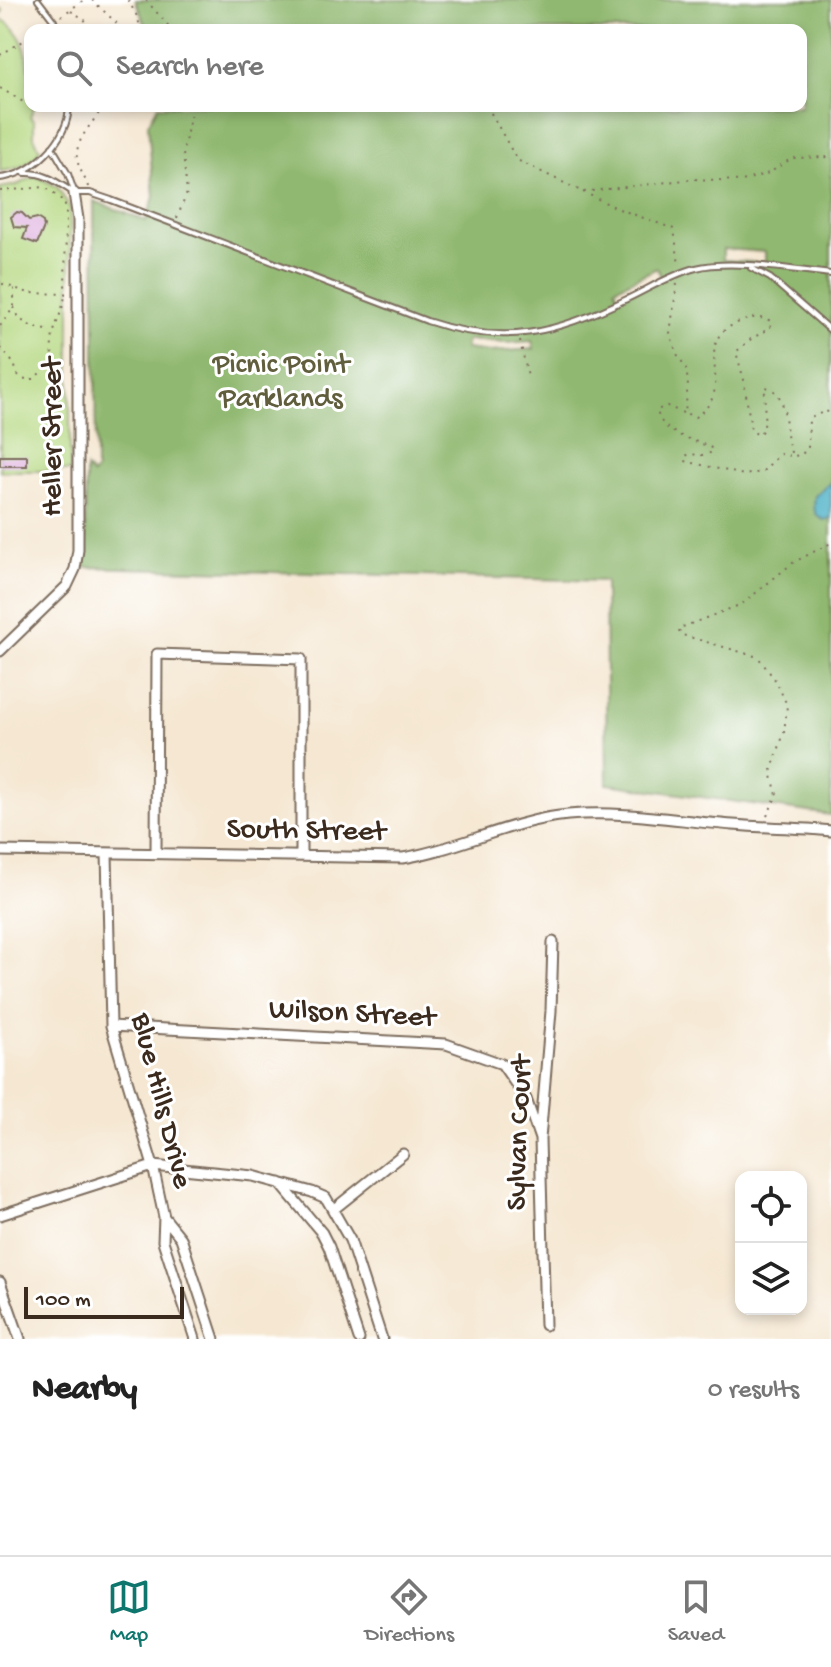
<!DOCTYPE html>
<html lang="en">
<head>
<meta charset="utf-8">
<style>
	body { margin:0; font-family:"Gochi Hand",sans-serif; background:#f2f2f2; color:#222 }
	.controls { position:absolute; right:24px; bottom:24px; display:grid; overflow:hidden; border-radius:16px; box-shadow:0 4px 12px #0003 }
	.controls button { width:72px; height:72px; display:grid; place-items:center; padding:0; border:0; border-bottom:2px solid #e0e0e0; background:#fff; color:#222; font:40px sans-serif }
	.scale { position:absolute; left:24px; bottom:20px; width:160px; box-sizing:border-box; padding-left:8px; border:4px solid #3b2a1e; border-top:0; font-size:22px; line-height:28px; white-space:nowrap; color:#3b2a1e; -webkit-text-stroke:6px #fff; paint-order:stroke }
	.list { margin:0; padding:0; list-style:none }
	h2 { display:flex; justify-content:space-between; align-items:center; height:104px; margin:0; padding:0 32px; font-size:34px }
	h2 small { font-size:26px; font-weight:400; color:#767676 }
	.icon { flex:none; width:44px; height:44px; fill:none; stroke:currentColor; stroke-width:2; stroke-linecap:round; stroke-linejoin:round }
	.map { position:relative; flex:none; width:831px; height:1339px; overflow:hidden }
	.search { position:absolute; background:#fff; box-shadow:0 4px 12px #0003; left:24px; right:24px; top:24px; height:88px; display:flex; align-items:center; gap:20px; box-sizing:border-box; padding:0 28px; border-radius:16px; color:#767676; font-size:30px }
	.sheet { height:216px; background:#fff }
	nav { display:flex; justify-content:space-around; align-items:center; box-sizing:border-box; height:112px; border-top:2px solid #e0e0e0; background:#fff; font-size:22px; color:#767676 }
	nav a { display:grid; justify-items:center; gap:4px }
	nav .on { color:#0f766e }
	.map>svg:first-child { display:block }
</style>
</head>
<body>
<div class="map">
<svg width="831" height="1339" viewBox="0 0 831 1339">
	<rect width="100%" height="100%" fill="#fff"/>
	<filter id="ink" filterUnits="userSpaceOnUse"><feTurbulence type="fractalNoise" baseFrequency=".0125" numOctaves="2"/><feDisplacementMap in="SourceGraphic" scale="16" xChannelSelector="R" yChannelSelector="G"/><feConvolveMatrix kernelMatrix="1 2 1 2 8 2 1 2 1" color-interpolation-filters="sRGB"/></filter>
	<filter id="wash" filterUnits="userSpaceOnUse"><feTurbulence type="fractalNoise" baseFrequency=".006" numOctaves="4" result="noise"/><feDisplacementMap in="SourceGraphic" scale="32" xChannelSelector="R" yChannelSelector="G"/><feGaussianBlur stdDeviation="1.8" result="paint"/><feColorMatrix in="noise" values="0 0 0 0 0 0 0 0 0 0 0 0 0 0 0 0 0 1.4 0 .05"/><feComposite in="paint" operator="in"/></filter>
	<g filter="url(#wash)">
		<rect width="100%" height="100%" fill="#f5e7d1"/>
		<path fill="#b5d881" stroke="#788150" stroke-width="2" d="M 0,8 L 3,10 L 0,18 C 32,36 30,73 30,106 L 34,106 L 30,117 L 34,121 L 34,137 L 40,150 C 32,164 16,170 0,171 Z
			M 36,176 L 57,187 L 70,208 L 70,471 L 0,471 L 0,188 L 17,185 Z"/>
		<path fill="#90b86f" stroke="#667146" stroke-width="2" fill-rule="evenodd" d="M 135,0 L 831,0 L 831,815 L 607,784 L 605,581 L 85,567 L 86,468 L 92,475 L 96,471 L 94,201 L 146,221 L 154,197 L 148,124 L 158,106 L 801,106 L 801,30 L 151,30 L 146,26 ZM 723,249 L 765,252 L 765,263 L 723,260 ZM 657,268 L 661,277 L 619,297 L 615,288 ZM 467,340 L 506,343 L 532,341 L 534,349 L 490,352 L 465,349 Z"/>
		<path fill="#48b0c7" stroke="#426d72" stroke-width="2" d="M 831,482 L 831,518 L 824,520 C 812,514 814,507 815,496 Z"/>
		<g id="blocks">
			<path fill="#dba8db" d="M 17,212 L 22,213 L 29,220 L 37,218 L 43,222 L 44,227 L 37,244 L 23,239 L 27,228 L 14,227 L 11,217 Z
				M 0,456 L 27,456 L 27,466 L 0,466 Z"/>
		</g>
	</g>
	<g filter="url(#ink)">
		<use href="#blocks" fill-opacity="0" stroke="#7c6c5d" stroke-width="2"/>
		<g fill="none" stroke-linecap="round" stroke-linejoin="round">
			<defs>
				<path id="service" d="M 38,0 L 54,21 L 57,30
					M 52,147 L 68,174 L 74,191
					M 25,173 C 45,172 58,183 74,193
					M 0,178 C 33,175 68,140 69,106
					M 77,193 L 90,193 L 111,200 L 427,321 C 504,347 558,333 629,298 C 650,288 672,274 696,268 C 732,259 793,270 831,274
					M 751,268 L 770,278 L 831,331"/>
				<path id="minor" d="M 0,651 L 67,586 L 75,569 L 78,550 L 78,219 L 74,193
					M 0,851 L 403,858 C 459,849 512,820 568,815 C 622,810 679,821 733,825 C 766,828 799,827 831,831
					M 107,853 L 111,1026 L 153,1166 L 164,1217 L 163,1241 L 195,1339
					M 156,853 L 157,654 L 301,659 L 301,855
					M 111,1026 L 446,1044 L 502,1064 L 526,1099 L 540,1139
					M 280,1183 L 322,1233 L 329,1247 L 359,1339
					M 334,1209 L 403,1154
					M 0,1215 L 153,1166 L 253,1176 L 312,1192 L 326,1198 L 350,1240 L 382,1339
					M 164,1217 L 181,1238 L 214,1339
					M 0,1282 L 20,1339
					M 545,1325 L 540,1139 L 551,1011 L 553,942"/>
			</defs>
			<use href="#service" stroke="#7c6c5d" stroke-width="8"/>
			<use href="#minor" stroke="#7c6c5d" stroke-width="13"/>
			<path stroke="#7c6c5d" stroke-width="2" stroke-dasharray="2 6" stroke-linecap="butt" d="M 92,0 L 124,30
				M 128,0 L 138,18 L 140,28
				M 146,0 L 172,30
				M 71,11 L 84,19 L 92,30
				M 61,16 L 84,0
				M 0,55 L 30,37
				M 0,88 L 30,106
				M 30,106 L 61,111
				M 487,106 L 517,160 L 583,192 L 693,179 L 742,181 L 769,173 L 792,158 L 831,157
				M 88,187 C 86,179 80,171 78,163 C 71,142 95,122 103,106
				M 0,191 L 45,187 L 63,201 L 66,208 L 65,294 L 29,293 L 0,283
				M 583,192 L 619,209 L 674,229 L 679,265
				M 177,218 L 187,193 L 183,153 L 192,106
				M 677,284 L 670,333 L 677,354 L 686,368 L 688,383 L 685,413 L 695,417 C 704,410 711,405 714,393 C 720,364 700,336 740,322 C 752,317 759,316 771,321 L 770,328 L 751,339 L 736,352 L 744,380 L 751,430 L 758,435 L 764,429 L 765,387 C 793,392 781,438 793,456 L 801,455 L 808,448 L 809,419 L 825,411 L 831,413
				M 14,307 C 19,324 34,329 50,330
				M 0,326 L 14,307 L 14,288
				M 520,341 L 528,377
				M 0,348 C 3,352 7,355 10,359 C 21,371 11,380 35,379 L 46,365 L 56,363 C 44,339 61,321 65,296
				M 683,413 L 667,406 L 657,410 C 661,436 694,438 713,449 L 710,453 L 698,456 L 691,453 L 686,456 L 685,461 L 744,475 L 762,472 L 780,454 L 792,456
				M 767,816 L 777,795 L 771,772 L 784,733 L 787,705 L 776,681 L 758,657 L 679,634 L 680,628 L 742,604 L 794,562 L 831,543"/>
			<use href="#service" stroke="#fff" stroke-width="4"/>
			<use href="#minor" stroke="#fff" stroke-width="9"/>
		</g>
	</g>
	<g text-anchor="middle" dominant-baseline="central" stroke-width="6" stroke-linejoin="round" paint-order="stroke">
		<g font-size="30" fill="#605e3c" stroke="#fff">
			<text x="281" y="366">Picnic Point<tspan x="281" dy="34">Parklands</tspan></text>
		</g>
		<g font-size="30" fill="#3b2a1e" stroke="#fff">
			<text transform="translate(54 437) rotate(-90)">Heller Street</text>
			<text transform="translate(306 832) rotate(1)">South Street</text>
			<text transform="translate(352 1015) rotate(3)">Wilson Street</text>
			<text transform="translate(160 1101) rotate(76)">Blue Hills Drive</text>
			<text transform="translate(521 1133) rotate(-88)">Sylvan Court</text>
		</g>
	</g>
</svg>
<div class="controls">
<button><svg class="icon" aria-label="locate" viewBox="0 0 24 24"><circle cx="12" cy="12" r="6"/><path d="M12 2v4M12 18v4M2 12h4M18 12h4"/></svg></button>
<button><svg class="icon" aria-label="layers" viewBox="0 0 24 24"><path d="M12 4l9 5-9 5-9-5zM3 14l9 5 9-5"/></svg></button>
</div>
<div class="scale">100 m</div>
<div class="search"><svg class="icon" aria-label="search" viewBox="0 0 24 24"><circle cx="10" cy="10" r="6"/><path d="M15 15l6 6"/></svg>Search here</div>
</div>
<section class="sheet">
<h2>Nearby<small>0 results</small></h2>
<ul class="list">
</ul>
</section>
<nav>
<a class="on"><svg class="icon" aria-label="map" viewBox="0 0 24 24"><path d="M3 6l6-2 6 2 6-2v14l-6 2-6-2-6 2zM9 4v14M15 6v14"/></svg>Map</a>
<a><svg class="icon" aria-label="directions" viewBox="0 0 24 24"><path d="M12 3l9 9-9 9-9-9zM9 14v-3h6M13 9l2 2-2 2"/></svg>Directions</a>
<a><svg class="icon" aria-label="saved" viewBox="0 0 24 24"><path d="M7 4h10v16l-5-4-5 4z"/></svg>Saved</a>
</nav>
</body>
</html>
